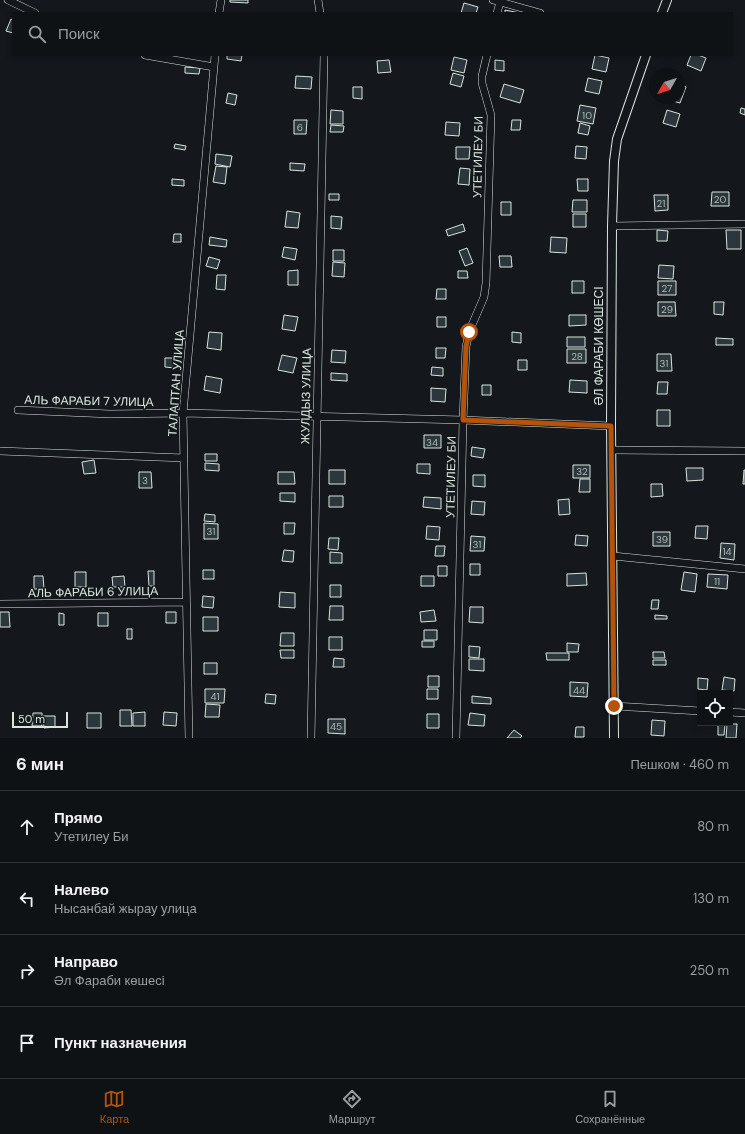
<!DOCTYPE html>
<html lang="ru">
<head>
<meta charset="utf-8">
<style>
	body { margin:0; font-family:"DM Sans",sans-serif; background:#181b1e; color:#f1f3f6 }
	.controls { position:absolute; right:12px; bottom:12px; display:grid; overflow:hidden; border-radius:0px; box-shadow:0 2px 6px #0003 }
	.controls button { width:36px; height:36px; display:grid; place-items:center; padding:0; border:0; border-bottom:1px solid #2f3234; background:#0f1215; color:#f1f3f6; font:20px sans-serif }
	.compass { position:absolute; left:649px; top:68px; width:36px; height:36px; border-radius:50%; background:#0f1215; box-shadow:0 2px 6px #0003; rotate:231deg }
	.scale { position:absolute; left:12px; bottom:10px; width:56px; box-sizing:border-box; padding-left:4px; border:2px solid #d8e6dc; border-top:0; font-size:11px; line-height:14px; white-space:nowrap; color:#d8e6dc; -webkit-text-stroke:3px #14181c; paint-order:stroke }
	.stop { position:absolute; width:12px; height:12px; margin:-9px; border:3px solid #b45309; border-radius:50%; background:#fff }
	.stop.end { background:#b45309; border-color:#fff; box-shadow:0 1px 4px #0008 }
	.list { margin:0; padding:0; list-style:none }
	h2 { display:flex; justify-content:space-between; align-items:center; height:52px; margin:0; padding:0 16px; font-size:17px }
	h2 small { font-size:13px; font-weight:400; color:#9b9ea0 }
	.list li { display:grid; grid-template-columns:26px 1fr auto; gap:12px; align-items:center; box-sizing:border-box; height:72px; padding:0 16px; border-top:1px solid #2f3234 }
	.list b { display:block; font-size:15px; white-space:nowrap }
	.list p { margin:0; font-size:13px; white-space:nowrap; color:#9b9ea0 }
	.list em { font-size:13px; font-style:normal; color:#9b9ea0 }
	.icon { flex:none; width:22px; height:22px; fill:none; stroke:currentColor; stroke-width:2; stroke-linecap:round; stroke-linejoin:round }
	.map { position:relative; flex:none; width:745px; height:738px; overflow:hidden }
	.search { position:absolute; background:#0f1215; box-shadow:0 2px 6px #0003; left:12px; right:12px; top:12px; height:44px; display:flex; align-items:center; gap:10px; box-sizing:border-box; padding:0 14px; border-radius:0px; color:#9b9ea0; font-size:15px }
	.sheet { height:340px; background:#0f1215 }
	nav { display:flex; justify-content:space-around; align-items:center; box-sizing:border-box; height:56px; border-top:1px solid #2f3234; background:#0f1215; font-size:11px; color:#9b9ea0 }
	nav a { display:grid; justify-items:center; gap:2px }
	nav .on { color:#b45309 }
	.map>svg:first-child { display:block }
</style>
</head>
<body>
<div class="map">
<svg width="745" height="738" viewBox="0 0 745 738">
	<rect width="100%" height="100%" fill="#14181c"/>
	<path fill="#2c363c" stroke="#d8e6dc" d="M 230,0 L 248,0 L 248,3 L 230,2 Z
		M 464,3 L 478,7 L 476,13 L 461,13 Z
		M 505,10 L 520,13 L 505,13 Z
		M 11,19 L 13,20 L 13,33 L 6,31 Z
		M 227,55 L 242,55 L 241,61 L 227,59 Z
		M 595,55 L 609,58 L 606,72 L 592,69 Z
		M 691,55 L 698,55 L 706,58 L 701,71 L 687,65 Z
		M 454,57 L 467,60 L 464,73 L 451,70 Z
		M 389,60 L 391,72 L 378,73 L 377,61 Z
		M 495,60 L 504,61 L 504,71 L 495,70 Z
		M 185,67 L 200,68 L 199,74 L 185,73 Z
		M 453,73 L 464,76 L 461,87 L 450,84 Z
		M 296,76 L 312,77 L 311,89 L 295,88 Z
		M 588,78 L 602,81 L 599,94 L 585,91 Z
		M 504,84 L 524,90 L 520,103 L 500,97 Z
		M 679,84 L 686,87 L 680,103 L 669,100 L 670,98 L 679,98 Z
		M 353,87 L 362,87 L 362,99 L 353,98 Z
		M 228,93 L 237,95 L 235,105 L 226,103 Z
		M 580,105 L 596,108 L 593,124 L 577,121 Z
		M 741,108 L 745,109 L 745,115 L 740,113 Z
		M 331,110 L 343,111 L 343,124 L 330,124 Z
		M 667,110 L 680,114 L 676,127 L 663,123 Z
		M 294,120 L 307,120 L 306,134 L 294,134 Z
		M 512,120 L 521,120 L 520,130 L 511,130 Z
		M 446,122 L 460,123 L 459,136 L 445,135 Z
		M 580,123 L 590,126 L 588,135 L 578,133 Z
		M 331,125 L 344,126 L 343,132 L 330,132 Z
		M 175,144 L 186,146 L 185,150 L 174,148 Z
		M 576,146 L 587,147 L 586,159 L 575,158 Z
		M 456,147 L 470,147 L 469,159 L 456,159 Z
		M 216,154 L 232,156 L 230,167 L 215,164 Z
		M 290,163 L 305,164 L 304,171 L 290,170 Z
		M 216,166 L 227,167 L 225,184 L 213,182 Z
		M 460,168 L 470,169 L 469,185 L 458,184 Z
		M 172,179 L 184,180 L 184,186 L 172,185 Z
		M 577,179 L 588,179 L 588,191 L 578,191 Z
		M 712,192 L 729,192 L 729,206 L 711,206 Z
		M 329,194 L 339,194 L 339,200 L 329,200 Z
		M 654,195 L 668,195 L 668,210 L 655,211 Z
		M 573,200 L 587,200 L 587,212 L 572,212 Z
		M 501,202 L 511,202 L 511,215 L 501,215 Z
		M 287,211 L 300,213 L 298,228 L 285,227 Z
		M 573,214 L 586,214 L 586,227 L 573,227 Z
		M 331,216 L 342,217 L 341,229 L 331,228 Z
		M 463,224 L 465,231 L 448,236 L 446,230 Z
		M 657,230 L 668,231 L 667,241 L 657,241 Z
		M 726,230 L 741,230 L 741,249 L 727,249 Z
		M 174,234 L 181,234 L 181,242 L 173,242 Z
		M 210,237 L 227,240 L 226,247 L 209,245 Z
		M 551,237 L 567,238 L 566,253 L 550,252 Z
		M 284,247 L 297,249 L 295,260 L 282,257 Z
		M 467,248 L 473,263 L 465,266 L 459,251 Z
		M 333,250 L 344,250 L 344,261 L 333,261 Z
		M 499,256 L 511,256 L 512,267 L 500,267 Z
		M 209,257 L 220,260 L 217,269 L 206,266 Z
		M 333,262 L 345,263 L 344,277 L 332,276 Z
		M 659,265 L 674,266 L 673,279 L 658,278 Z
		M 298,270 L 298,285 L 288,285 L 288,271 Z
		M 458,271 L 467,271 L 468,278 L 458,278 Z
		M 217,275 L 226,275 L 225,290 L 216,289 Z
		M 572,281 L 584,281 L 584,293 L 572,293 Z
		M 658,281 L 676,281 L 676,295 L 658,295 Z
		M 437,289 L 446,289 L 446,299 L 436,299 Z
		M 658,302 L 675,302 L 676,316 L 658,316 Z
		M 714,302 L 724,302 L 723,315 L 714,314 Z
		M 284,315 L 298,317 L 295,331 L 282,329 Z
		M 569,315 L 586,315 L 586,325 L 569,326 Z
		M 437,317 L 446,317 L 446,327 L 437,327 Z
		M 209,332 L 222,333 L 221,350 L 207,348 Z
		M 512,332 L 521,333 L 521,343 L 512,342 Z
		M 567,337 L 585,337 L 585,347 L 567,347 Z
		M 716,338 L 733,339 L 733,345 L 716,345 Z
		M 436,348 L 446,348 L 445,358 L 436,358 Z
		M 567,349 L 586,349 L 586,363 L 567,363 Z
		M 332,350 L 346,351 L 345,363 L 331,362 Z
		M 657,354 L 671,354 L 672,371 L 657,371 Z
		M 282,355 L 297,358 L 293,373 L 278,370 Z
		M 165,358 L 176,358 L 175,368 L 165,367 Z
		M 518,360 L 527,360 L 527,370 L 518,370 Z
		M 432,367 L 443,368 L 443,376 L 431,375 Z
		M 331,373 L 347,374 L 347,381 L 331,380 Z
		M 206,376 L 222,379 L 220,393 L 204,390 Z
		M 570,380 L 587,381 L 587,393 L 569,392 Z
		M 658,382 L 668,382 L 667,394 L 657,394 Z
		M 482,385 L 491,385 L 491,395 L 482,395 Z
		M 431,388 L 446,389 L 445,402 L 431,401 Z
		M 657,410 L 670,410 L 670,426 L 657,426 Z
		M 424,435 L 441,435 L 441,448 L 424,448 Z
		M 472,447 L 485,449 L 483,458 L 471,456 Z
		M 205,454 L 217,454 L 217,461 L 205,461 Z
		M 94,460 L 96,473 L 84,474 L 82,462 Z
		M 205,463 L 219,464 L 219,471 L 205,470 Z
		M 417,464 L 430,464 L 430,474 L 417,473 Z
		M 573,465 L 590,465 L 590,478 L 573,478 Z
		M 686,468 L 703,468 L 703,480 L 687,481 Z
		M 329,470 L 345,470 L 345,484 L 329,484 Z
		M 744,470 L 745,470 L 745,484 L 743,484 Z
		M 139,472 L 151,472 L 152,488 L 139,488 Z
		M 278,472 L 294,472 L 295,484 L 278,484 Z
		M 473,475 L 485,475 L 485,487 L 473,486 Z
		M 580,479 L 590,479 L 590,492 L 579,492 Z
		M 651,484 L 662,484 L 663,496 L 651,497 Z
		M 280,493 L 295,493 L 295,502 L 280,501 Z
		M 329,496 L 343,496 L 343,507 L 329,507 Z
		M 424,497 L 441,498 L 441,509 L 423,507 Z
		M 569,499 L 570,514 L 559,515 L 558,500 Z
		M 472,501 L 485,502 L 484,515 L 471,514 Z
		M 205,514 L 215,515 L 215,522 L 204,521 Z
		M 204,523 L 218,524 L 218,539 L 204,539 Z
		M 284,523 L 295,523 L 294,534 L 284,534 Z
		M 427,526 L 440,527 L 439,540 L 426,539 Z
		M 696,526 L 708,526 L 707,539 L 695,538 Z
		M 653,532 L 670,532 L 670,546 L 653,546 Z
		M 576,535 L 588,536 L 587,546 L 575,545 Z
		M 471,536 L 485,537 L 484,551 L 470,551 Z
		M 329,538 L 339,538 L 338,550 L 328,549 Z
		M 721,543 L 735,544 L 734,560 L 720,558 Z
		M 436,546 L 445,546 L 444,556 L 435,556 Z
		M 284,550 L 294,551 L 293,562 L 282,561 Z
		M 330,552 L 342,553 L 342,563 L 330,563 Z
		M 470,564 L 480,564 L 480,575 L 470,575 Z
		M 438,566 L 447,566 L 447,576 L 438,576 Z
		M 203,570 L 214,570 L 214,579 L 203,579 Z
		M 148,571 L 154,571 L 154,586 L 149,586 Z
		M 75,572 L 86,572 L 86,587 L 75,587 Z
		M 684,572 L 697,574 L 695,592 L 681,590 Z
		M 586,573 L 587,585 L 567,586 L 567,574 Z
		M 708,574 L 728,575 L 727,589 L 707,587 Z
		M 34,576 L 43,576 L 44,589 L 34,589 Z
		M 124,576 L 125,587 L 113,587 L 112,577 Z
		M 421,576 L 434,576 L 434,586 L 421,586 Z
		M 330,585 L 341,585 L 341,597 L 330,597 Z
		M 280,592 L 295,593 L 295,608 L 279,607 Z
		M 203,596 L 214,597 L 213,608 L 202,607 Z
		M 652,600 L 659,600 L 658,609 L 651,609 Z
		M 330,606 L 343,606 L 343,620 L 329,620 Z
		M 470,607 L 483,607 L 483,623 L 469,622 Z
		M 434,610 L 436,621 L 421,622 L 420,612 Z
		M 0,612 L 9,612 L 10,627 L 0,627 Z
		M 166,612 L 176,612 L 176,623 L 166,623 Z
		M 59,613 L 64,614 L 64,625 L 59,625 Z
		M 98,613 L 108,613 L 108,626 L 98,626 Z
		M 655,615 L 667,616 L 667,619 L 655,619 Z
		M 203,617 L 218,617 L 218,631 L 203,631 Z
		M 127,629 L 132,629 L 132,639 L 127,639 Z
		M 424,630 L 437,630 L 437,640 L 424,640 Z
		M 281,633 L 294,633 L 294,646 L 280,646 Z
		M 329,637 L 342,637 L 342,650 L 329,650 Z
		M 422,641 L 434,641 L 434,647 L 422,647 Z
		M 567,643 L 579,644 L 578,652 L 567,652 Z
		M 469,646 L 480,647 L 479,658 L 469,657 Z
		M 280,650 L 294,650 L 294,658 L 281,658 Z
		M 653,652 L 664,652 L 665,658 L 653,658 Z
		M 546,653 L 569,653 L 569,660 L 547,660 Z
		M 334,658 L 344,659 L 344,667 L 333,667 Z
		M 469,659 L 484,659 L 484,671 L 469,670 Z
		M 653,660 L 666,660 L 666,665 L 653,665 Z
		M 204,663 L 217,663 L 217,674 L 204,674 Z
		M 428,676 L 439,676 L 439,687 L 428,687 Z
		M 724,677 L 735,679 L 734,691 L 722,690 Z
		M 698,678 L 708,679 L 707,690 L 698,689 Z
		M 570,682 L 588,683 L 587,697 L 570,696 Z
		M 205,689 L 225,689 L 224,703 L 205,703 Z
		M 427,689 L 438,689 L 438,699 L 427,699 Z
		M 266,694 L 276,695 L 275,704 L 265,703 Z
		M 472,696 L 491,698 L 491,704 L 472,703 Z
		M 206,704 L 220,705 L 219,717 L 205,717 Z
		M 120,710 L 131,710 L 132,726 L 120,726 Z
		M 145,712 L 145,726 L 133,726 L 133,713 Z
		M 164,712 L 177,713 L 176,726 L 163,725 Z
		M 33,713 L 42,713 L 42,726 L 32,726 Z
		M 87,713 L 101,713 L 101,728 L 87,728 Z
		M 470,713 L 485,715 L 484,726 L 468,725 Z
		M 427,714 L 439,714 L 439,728 L 427,728 Z
		M 43,716 L 55,716 L 55,727 L 44,728 Z
		M 328,719 L 345,719 L 345,734 L 328,733 Z
		M 652,720 L 665,721 L 664,736 L 651,735 Z
		M 718,724 L 725,724 L 724,735 L 718,735 Z
		M 727,724 L 737,724 L 736,738 L 726,738 Z
		M 576,727 L 584,727 L 584,737 L 575,737 Z
		M 514,730 L 522,736 L 520,738 L 507,738 Z"/>
	<g fill="none" stroke-linecap="round" stroke-linejoin="round">
		<defs>
			<path id="minor" d="M 8,0 L 35,13
				M 318,0 L 320,13
				M 493,0 L 540,13
				M 219,13 L 221,0
				M 497,13 L 500,2
				M 145,55 L 214,67
				M 612,226 L 745,224
				M 18,410 L 110,414 L 183,413 L 463,420 L 611,426
				M 612,450 L 745,451
				M 0,451 L 184,458
				M 613,556 L 745,569
				M 0,604 L 186,602
				M 614,706 L 700,711
				M 730,712 L 745,713
				M 189,738 L 183,413 L 215,55
				M 311,738 L 324,55
				M 456,738 L 463,420 L 466,347 L 469,332 L 484,297 L 486,283 L 491,115 L 482,83 L 482,76 L 487,55"/>
			<path id="tertiary" d="M 662,13 L 667,0
				M 614,738 L 611,426 L 612,226 L 614,161 L 617,139 L 646,55"/>
		</defs>
		<use href="#minor" stroke="#d8e6dc" stroke-width="8"/>
		<use href="#tertiary" stroke="#d8e6dc" stroke-width="10"/>
		<use href="#minor" stroke="#14181c" stroke-width="7"/>
		<use href="#tertiary" stroke="#14181c" stroke-width="8"/>
	</g>
	<g fill="none" stroke-linecap="round" stroke-linejoin="round">
		<path stroke="#b45309" stroke-width="5" d="M 469,332 L 466,347 L 463,420 L 611,426 L 614,706"/>
	</g>
	<g text-anchor="middle" dominant-baseline="central" stroke-width="3" stroke-linejoin="round" paint-order="stroke">
		<g font-size="10" fill="#adbab4">
			<text x="587" y="115">10</text>
			<text x="300" y="127">6</text>
			<text x="720" y="199">20</text>
			<text x="661" y="203">21</text>
			<text x="667" y="288">27</text>
			<text x="667" y="309">29</text>
			<text x="577" y="356">28</text>
			<text x="664" y="363">31</text>
			<text x="432" y="442">34</text>
			<text x="582" y="471">32</text>
			<text x="145" y="480">3</text>
			<text x="211" y="531">31</text>
			<text x="662" y="539">39</text>
			<text x="477" y="544">31</text>
			<text x="727" y="551">14</text>
			<text x="717" y="581">11</text>
			<text x="579" y="690">44</text>
			<text x="215" y="696">41</text>
			<text x="336" y="726">45</text>
		</g>
		<g font-size="12" fill="#d8e6dc" stroke="#14181c">
			<text transform="translate(478 157) rotate(-89)">УТЕТИЛЕУ БИ</text>
			<text transform="translate(599 346) rotate(-90)">ӘЛ ФАРАБИ КӨШЕСІ</text>
			<text transform="translate(176 383) rotate(-86)">ТАЛАПТАН УЛИЦА</text>
			<text transform="translate(306 396) rotate(-89)">ЖУЛДЫЗ УЛИЦА</text>
			<text transform="translate(89 401) rotate(1)">АЛЬ ФАРАБИ 7 УЛИЦА</text>
			<text transform="translate(451 477) rotate(-89)">УТЕТИЛЕУ БИ</text>
			<text transform="translate(93 592) rotate(-1)">АЛЬ ФАРАБИ 6 УЛИЦА</text>
		</g>
	</g>
</svg>
<div class="controls">
<button><svg class="icon" aria-label="locate" viewBox="0 0 24 24"><circle cx="12" cy="12" r="6"/><path d="M12 2v4M12 18v4M2 12h4M18 12h4"/></svg></button>
</div>
<svg class="compass" viewBox="-18 -18 36 36"><path d="M0-13l5 13h-10z" fill="#e53935"/><path d="M0 13l5-13h-10z" fill="#9b9ea0"/></svg>
<div class="scale">50 m</div>
<div class="stop" style="left:469px;top:332px"></div>
<div class="stop end" style="left:614px;top:706px"></div>
<div class="search"><svg class="icon" aria-label="search" viewBox="0 0 24 24"><circle cx="10" cy="10" r="6"/><path d="M15 15l6 6"/></svg>Поиск</div>
</div>
<section class="sheet">
<h2>6 мин<small>Пешком · 460 m</small></h2>
<ul class="list">
<li><svg class="icon" aria-label="ahead" viewBox="0 0 24 24"><path d="M12 20V5M6 11l6-6 6 6"/></svg><div><b>Прямо</b><p>Утетилеу Би</p></div><em>80 m</em></li>
<li><svg class="icon" aria-label="left" viewBox="0 0 24 24"><path d="M17 20v-9H6M10 6l-5 5 5 5"/></svg><div><b>Налево</b><p>Нысанбай жырау улица</p></div><em>130 m</em></li>
<li><svg class="icon" aria-label="right" viewBox="0 0 24 24"><path d="M7 20v-9h11M14 6l5 5-5 5"/></svg><div><b>Направо</b><p>Әл Фараби көшесі</p></div><em>250 m</em></li>
<li><svg class="icon" aria-label="arrive" viewBox="0 0 24 24"><path d="M6 21V4h12l-3 4 3 4H6"/></svg><div><b>Пункт назначения</b></div></li>
</ul>
</section>
<nav>
<a class="on"><svg class="icon" aria-label="map" viewBox="0 0 24 24"><path d="M3 6l6-2 6 2 6-2v14l-6 2-6-2-6 2zM9 4v14M15 6v14"/></svg>Карта</a>
<a><svg class="icon" aria-label="directions" viewBox="0 0 24 24"><path d="M12 3l9 9-9 9-9-9zM9 14v-3h6M13 9l2 2-2 2"/></svg>Маршрут</a>
<a><svg class="icon" aria-label="saved" viewBox="0 0 24 24"><path d="M7 4h10v16l-5-4-5 4z"/></svg>Сохранённые</a>
</nav>
</body>
</html>
